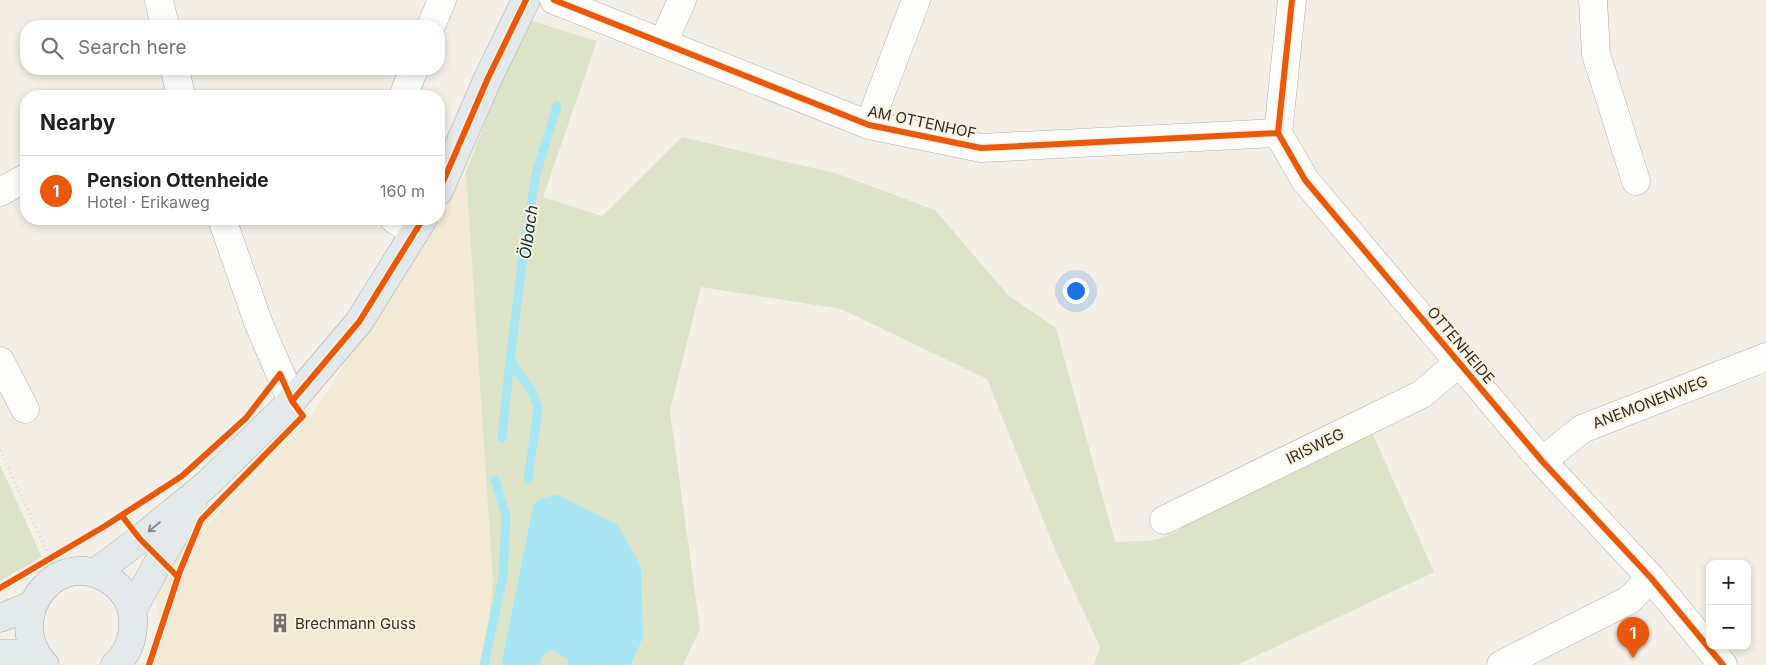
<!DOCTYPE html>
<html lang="en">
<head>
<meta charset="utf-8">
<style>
	body { margin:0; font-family:Inter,sans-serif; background:#f2f2f2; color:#202124 }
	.controls { position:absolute; right:15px; bottom:15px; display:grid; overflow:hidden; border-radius:10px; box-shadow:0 2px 8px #0003 }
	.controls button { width:45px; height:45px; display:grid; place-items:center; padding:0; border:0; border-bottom:1px solid #e0e0e0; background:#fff; color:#202124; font:25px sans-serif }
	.you { position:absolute; left:1075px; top:290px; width:18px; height:18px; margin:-12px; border:4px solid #fff; border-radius:50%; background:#1a73e8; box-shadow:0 0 0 8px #1a73e833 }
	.badge { display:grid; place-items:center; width:32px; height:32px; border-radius:50%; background:#ea580c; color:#fff; font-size:16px; font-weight:700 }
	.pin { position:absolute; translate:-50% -41px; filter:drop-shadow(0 1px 2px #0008) }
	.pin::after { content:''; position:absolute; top:26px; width:18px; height:15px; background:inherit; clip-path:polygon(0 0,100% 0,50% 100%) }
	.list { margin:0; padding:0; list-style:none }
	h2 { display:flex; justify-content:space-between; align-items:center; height:65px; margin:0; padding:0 20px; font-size:21px }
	h2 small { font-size:16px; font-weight:400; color:#757577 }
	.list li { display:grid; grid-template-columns:32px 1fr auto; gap:15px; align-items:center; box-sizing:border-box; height:70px; padding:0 20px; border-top:1px solid #e0e0e0 }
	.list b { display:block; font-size:19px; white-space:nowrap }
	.list p { margin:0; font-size:16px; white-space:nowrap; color:#757577 }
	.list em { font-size:16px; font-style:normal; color:#757577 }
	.icon { flex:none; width:28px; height:28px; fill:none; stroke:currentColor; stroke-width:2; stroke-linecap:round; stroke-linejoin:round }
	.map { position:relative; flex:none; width:1766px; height:665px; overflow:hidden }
	.search { position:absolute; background:#fff; box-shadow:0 2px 8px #0003; left:20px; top:20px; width:425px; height:55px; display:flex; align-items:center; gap:12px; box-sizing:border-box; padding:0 18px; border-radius:20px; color:#757577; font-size:19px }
	.panel { position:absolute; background:#fff; box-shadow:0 2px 8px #0003; left:20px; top:90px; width:425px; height:135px; border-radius:20px }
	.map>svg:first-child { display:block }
</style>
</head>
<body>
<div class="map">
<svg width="1766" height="665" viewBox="0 0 1766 665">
	<rect width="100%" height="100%" fill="#f4efe6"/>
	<path fill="#f1e8d6" d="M 466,172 L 493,583 L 483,665 L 140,665 L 145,662 L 160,621 L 152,582 L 311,417 L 436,219 L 439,219 L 439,215 Z"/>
	<path fill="#dce3c9" d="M 525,19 L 597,41 L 543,197 L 602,216 L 682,137 L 838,174 L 935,210 L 1008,295 L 1056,328 L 1115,542 C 1137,541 1162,543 1180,529 C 1185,525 1190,520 1194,515 L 1370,428 L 1434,572 L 1237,665 L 1094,665 L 1100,647 L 1056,552 L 987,379 L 841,309 L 701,287 L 670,411 L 700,629 L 683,665 L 631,665 L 643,638 L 618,525 L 557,494 L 533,505 L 501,665 L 483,665 L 493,583 L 466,172 Z
		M 0,465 L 42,557 L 0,581 Z
		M 553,650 L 568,660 L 568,665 L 540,665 L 543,655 Z"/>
	<path fill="#a8e7f2" d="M 557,494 L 618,525 L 641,566 L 643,638 L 631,665 L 568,665 L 568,660 L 553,650 L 543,655 L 540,665 L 501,665 L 533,505 L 540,499 Z"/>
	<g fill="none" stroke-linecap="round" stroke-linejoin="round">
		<path stroke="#a8e7f2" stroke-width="9" d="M 502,438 L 510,361
			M 528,479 L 538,409 L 533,393 L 510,361 L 525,240 L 536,174 L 557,106
			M 484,665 L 503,577 L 506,516 L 495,480"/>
		<defs>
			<path id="minor" d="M 159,0 L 165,26
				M 554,0 L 869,125 L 981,148 L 1278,133
				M 1292,0 L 1278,133 L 1305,180 L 1542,461 L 1651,578 L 1723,665
				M 1593,0 L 1596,54 L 1636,181
				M 431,26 L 442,0
				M 663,43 L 682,0
				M 175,69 L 181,96
				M 403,96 L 414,69
				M 869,125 L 916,0
				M 0,192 L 26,178
				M 222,219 L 258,322 L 292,401
				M 394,219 L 415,232
				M 0,361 L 25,409
				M 1542,461 L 1582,429 L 1766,357
				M 1164,520 L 1422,394 L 1460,362
				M 1501,665 L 1629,600 L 1651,578"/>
			<path id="major" d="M 439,191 L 488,78 L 526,0
				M 95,573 L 140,539 L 206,485 L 292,401 L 359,322 L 423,219
				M 132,611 L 160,559 L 192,505
				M 0,618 L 30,606
				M 0,654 L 35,654
				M 45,665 C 0,617 59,540 115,584 C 125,592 132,605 133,617 C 134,636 129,653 115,665"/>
		</defs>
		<use href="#minor" stroke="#b4b0a9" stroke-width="29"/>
		<use href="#major" stroke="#a5aeaf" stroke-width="29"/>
		<path stroke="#dad9d6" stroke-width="3" stroke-dasharray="1 4" stroke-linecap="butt" d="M 0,450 L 47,551"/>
		<use href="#minor" stroke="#fdfdfb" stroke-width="28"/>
		<use href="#major" stroke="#e3e9eb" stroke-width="28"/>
		<defs>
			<path id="cycleway" d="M 554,0 L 869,125 L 981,148 L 1278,133
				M 1292,0 L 1278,133 L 1305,180 L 1542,461 L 1651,578 L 1723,665
				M 439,191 L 488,78 L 526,0
				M 292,401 L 359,322 L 423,219
				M 122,516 L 140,539 L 178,577
				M 0,588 L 105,526 L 182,476 L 246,418 L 280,374 L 292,401 L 303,416 L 201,520 L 180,571 L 149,665"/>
		</defs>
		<use href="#cycleway" stroke="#faf1e0" stroke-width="9"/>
		<use href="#cycleway" stroke="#e8590c" stroke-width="6"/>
	</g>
	<defs><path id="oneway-shaft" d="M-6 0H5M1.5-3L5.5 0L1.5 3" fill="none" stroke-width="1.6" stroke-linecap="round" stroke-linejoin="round" transform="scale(1.25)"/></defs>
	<use stroke="#8b8c8a" href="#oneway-shaft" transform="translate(154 527) rotate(141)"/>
	<defs>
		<symbol id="building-bare" viewBox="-9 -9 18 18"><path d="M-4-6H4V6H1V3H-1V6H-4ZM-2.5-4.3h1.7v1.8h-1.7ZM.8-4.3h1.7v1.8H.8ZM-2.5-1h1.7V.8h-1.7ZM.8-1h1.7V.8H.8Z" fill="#77726b" stroke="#faf1e0" stroke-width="2.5" paint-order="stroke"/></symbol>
	</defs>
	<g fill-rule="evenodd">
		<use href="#building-bare" x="266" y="609" width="28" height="28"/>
	</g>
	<g text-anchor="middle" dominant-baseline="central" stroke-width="4" stroke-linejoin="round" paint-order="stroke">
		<g font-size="15" fill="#332f29" stroke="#faf1e0">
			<text transform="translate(922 122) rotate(12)">AM OTTENHOF</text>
			<text transform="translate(1461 345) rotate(50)">OTTENHEIDE</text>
			<text transform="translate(1650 402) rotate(-21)">ANEMONENWEG</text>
			<text transform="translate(1315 446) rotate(-26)">IRISWEG</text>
		</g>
		<g font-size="15" fill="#332f29" stroke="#faf1e0" text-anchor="start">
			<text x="295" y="623">Brechmann Guss</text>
		</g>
		<g font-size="16" font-style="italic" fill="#05333b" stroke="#faf1e0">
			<text transform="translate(528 232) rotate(-82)">Ölbach</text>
		</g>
	</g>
</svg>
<div class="controls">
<button>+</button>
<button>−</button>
</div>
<div class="you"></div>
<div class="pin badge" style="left:1633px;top:658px">1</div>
<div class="search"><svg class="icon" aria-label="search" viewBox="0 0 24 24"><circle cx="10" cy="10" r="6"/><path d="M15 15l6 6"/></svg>Search here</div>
<section class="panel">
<h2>Nearby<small></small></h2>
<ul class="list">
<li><span class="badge">1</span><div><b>Pension Ottenheide</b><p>Hotel · Erikaweg</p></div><em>160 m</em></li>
</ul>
</section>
</div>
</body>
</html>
